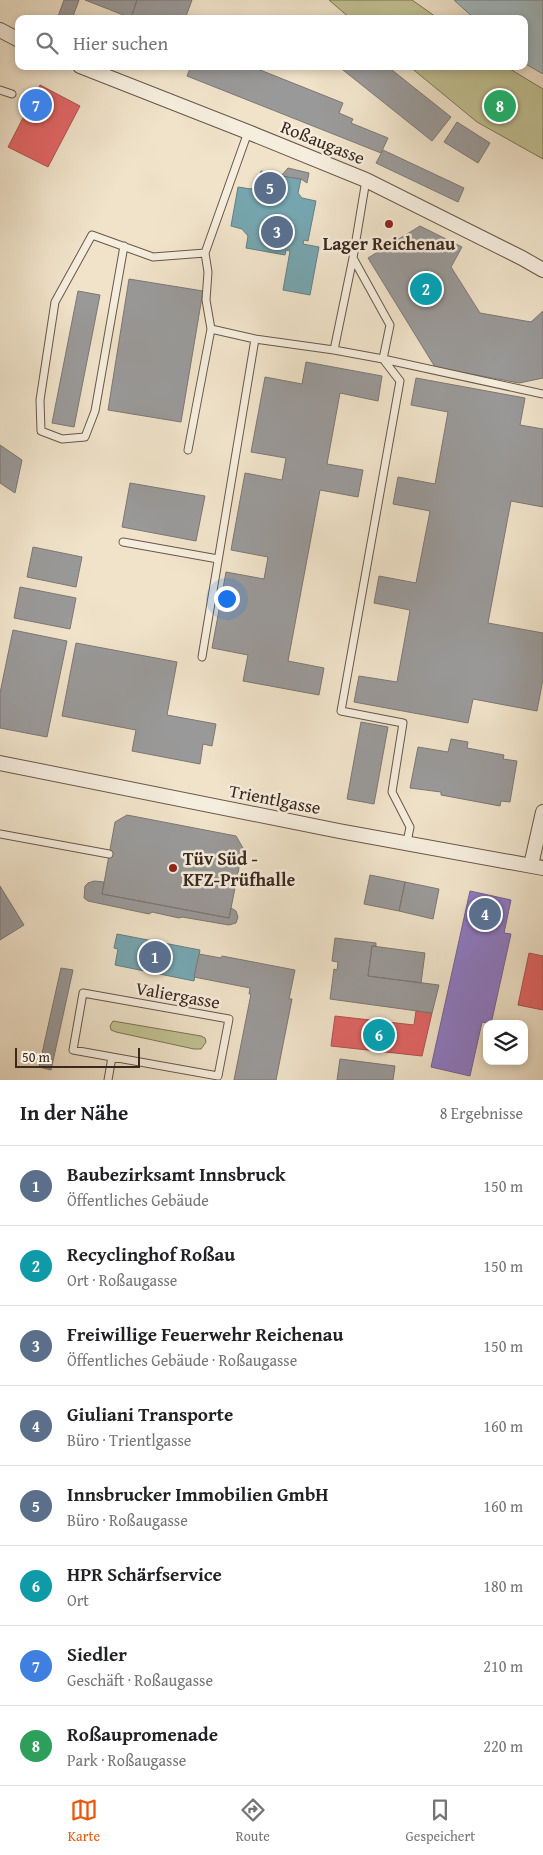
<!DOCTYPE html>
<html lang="de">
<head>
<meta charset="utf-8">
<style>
	body { margin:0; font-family:"Gentium Book Plus",serif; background:#f2f2f2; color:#202124 }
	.controls { position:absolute; right:15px; bottom:15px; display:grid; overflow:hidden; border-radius:10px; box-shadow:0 2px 8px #0003 }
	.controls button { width:45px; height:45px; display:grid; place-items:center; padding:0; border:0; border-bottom:1px solid #e0e0e0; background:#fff; color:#202124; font:25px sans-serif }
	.scale { position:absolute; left:15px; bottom:12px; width:125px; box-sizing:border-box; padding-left:5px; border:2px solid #3a281e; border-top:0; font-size:14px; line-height:18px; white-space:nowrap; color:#3a281e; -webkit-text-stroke:4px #f5eddd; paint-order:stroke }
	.you { position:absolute; left:226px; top:598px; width:18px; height:18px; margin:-12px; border:4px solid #fff; border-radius:50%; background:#1a73e8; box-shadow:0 0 0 8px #1a73e833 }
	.badge { display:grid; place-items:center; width:32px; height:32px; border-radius:50%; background:#ea580c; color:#fff; font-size:16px; font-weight:700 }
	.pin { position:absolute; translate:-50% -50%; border:2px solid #fff; box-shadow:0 1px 5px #0006 }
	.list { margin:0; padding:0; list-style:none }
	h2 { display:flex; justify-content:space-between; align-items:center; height:65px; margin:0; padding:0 20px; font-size:21px }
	h2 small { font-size:16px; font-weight:400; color:#757577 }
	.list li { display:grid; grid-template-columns:32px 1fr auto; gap:15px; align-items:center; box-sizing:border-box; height:80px; padding:0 20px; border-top:1px solid #e0e0e0 }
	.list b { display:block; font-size:19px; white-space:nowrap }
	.list p { margin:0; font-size:16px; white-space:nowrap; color:#757577 }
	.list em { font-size:16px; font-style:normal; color:#757577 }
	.icon { flex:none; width:28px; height:28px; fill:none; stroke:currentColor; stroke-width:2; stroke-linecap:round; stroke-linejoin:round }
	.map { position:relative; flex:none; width:543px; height:1080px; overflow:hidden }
	.search { position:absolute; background:#fff; box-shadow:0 2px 8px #0003; left:15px; right:15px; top:15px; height:55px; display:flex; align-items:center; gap:12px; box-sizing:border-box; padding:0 18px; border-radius:10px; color:#757577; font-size:19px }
	.sheet { height:705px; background:#fff }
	nav { display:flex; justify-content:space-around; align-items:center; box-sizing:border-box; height:70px; border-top:1px solid #e0e0e0; background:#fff; font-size:14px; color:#757577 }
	nav a { display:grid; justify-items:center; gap:2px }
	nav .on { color:#ea580c }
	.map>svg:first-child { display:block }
</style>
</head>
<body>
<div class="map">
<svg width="543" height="1080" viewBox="0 0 543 1080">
	<rect width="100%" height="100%" fill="#f0e3ca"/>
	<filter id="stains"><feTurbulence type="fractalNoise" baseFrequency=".004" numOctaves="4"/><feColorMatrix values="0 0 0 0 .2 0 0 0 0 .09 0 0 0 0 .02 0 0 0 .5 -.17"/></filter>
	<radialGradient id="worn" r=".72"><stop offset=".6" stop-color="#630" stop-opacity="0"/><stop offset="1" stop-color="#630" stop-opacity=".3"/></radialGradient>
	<path fill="#c1c192" stroke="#7e7458" d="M 329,0 L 412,0 L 439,19 L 351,19 Z
		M 409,66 L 505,66 L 543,89 L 543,159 L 477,122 Z
		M 113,1021 L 201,1036 L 205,1038 L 206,1042 L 201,1049 L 194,1049 L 116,1032 L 111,1030 L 110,1026 Z"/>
	<path fill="#a1bbc2" stroke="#788080" d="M 454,0 L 543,0 L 543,74 L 524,63 L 524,19 L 475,19 Z"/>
	<path fill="#e06666" stroke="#ae5350" d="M 40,85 L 80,106 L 48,167 L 8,147 Z
		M 529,953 L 543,956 L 543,1010 L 518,1005 Z
		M 416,1011 L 432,1013 L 422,1056 L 331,1046 L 335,1016 L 414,1025 Z"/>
	<path fill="#8e7cc3" stroke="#756392" d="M 470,891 L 511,900 L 504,933 L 511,934 L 491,1024 L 482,1022 L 470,1076 L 431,1067 Z"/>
	<path fill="#76a5af" stroke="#648084" d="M 261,171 L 301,179 L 298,193 L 302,198 L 316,201 L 308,241 L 304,240 L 303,244 L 319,247 L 310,295 L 283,290 L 290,251 L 286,250 L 285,255 L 246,248 L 248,236 L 242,229 L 231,226 L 238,187 L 251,189 L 258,183 Z
		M 117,934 L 200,950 L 194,981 L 115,965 L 118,949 L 114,948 Z"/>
	<path fill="#999" stroke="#7c7774" d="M 64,0 L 79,0 L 72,19 L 57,19 Z
		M 85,0 L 137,0 L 131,18 Z
		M 137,0 L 192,0 L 185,19 L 132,19 L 131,18 Z
		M 191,66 L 250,66 L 343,103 L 339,113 L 353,119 L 351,123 L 388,138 L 381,153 L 187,76 Z
		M 338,66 L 387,66 L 451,117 L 432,141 Z
		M 457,122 L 490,143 L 478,163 L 444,142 Z
		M 383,150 L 464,188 L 458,202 L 376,163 Z
		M 288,168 L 309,173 L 307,183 L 301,179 L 281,176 Z
		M 420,226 L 462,247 L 451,267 L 480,313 L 531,322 L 543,311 L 543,378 L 519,383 L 435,367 L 368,258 Z
		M 129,279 L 203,291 L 181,422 L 108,410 Z
		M 78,291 L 100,295 L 74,427 L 52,423 Z
		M 306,362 L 382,376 L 378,401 L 340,393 L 327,464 L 363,470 L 358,497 L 320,490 L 288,661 L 324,668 L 319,695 L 243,681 L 248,655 L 212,648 L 226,572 L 264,579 L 268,557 L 231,550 L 245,473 L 282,480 L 286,458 L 251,452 L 265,377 L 302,384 Z
		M 416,378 L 525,398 L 520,425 L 543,429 L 543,507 L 511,501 L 488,623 L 543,633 L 543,679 L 537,711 L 473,699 L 468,723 L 354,702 L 359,676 L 397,682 L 410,610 L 374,603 L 379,576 L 416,583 L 430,511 L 393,504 L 398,477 L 435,484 L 448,412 L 411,405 Z
		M 0,445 L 22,460 L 15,493 L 0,483 Z
		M 130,483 L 205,496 L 196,541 L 122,527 Z
		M 33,547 L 82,557 L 76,587 L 27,577 Z
		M 20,587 L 76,598 L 70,629 L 14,618 Z
		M 13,630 L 67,641 L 47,737 L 0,728 L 0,693 Z
		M 76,643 L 177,662 L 167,715 L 216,724 L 212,746 L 203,744 L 200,764 L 132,751 L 136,730 L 62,716 Z
		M 361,722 L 388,727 L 374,804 L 347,799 Z
		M 451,739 L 468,742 L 467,748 L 504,755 L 503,759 L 517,761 L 510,802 L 501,801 L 500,806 L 441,795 L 441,792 L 410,788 L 418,747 L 448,752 Z
		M 127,815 L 236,836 L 243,848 L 229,918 L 102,894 L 115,822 Z
		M 370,875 L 405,882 L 399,911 L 364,904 Z
		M 94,881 L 104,882 L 102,894 L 229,918 L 231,908 L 236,911 L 238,917 L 236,923 L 229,925 L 182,917 L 179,918 L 152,912 L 149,914 L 88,901 L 84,898 L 85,886 L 88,883 Z
		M 405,882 L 439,889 L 433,919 L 399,911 Z
		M 0,886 L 24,925 L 0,940 Z
		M 335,938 L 376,943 L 376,946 L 372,946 L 368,976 L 439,985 L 432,1013 L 330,999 L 334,969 L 337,970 L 338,962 L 332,961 Z
		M 372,946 L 425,953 L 421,983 L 368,976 Z
		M 199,954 L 221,958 L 222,956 L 295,970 L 289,999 L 292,999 L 276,1080 L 234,1080 L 251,994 L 249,994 L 250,988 L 194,977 Z
		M 61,968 L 73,970 L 51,1070 L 39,1067 Z
		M 340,1059 L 395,1066 L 393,1080 L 337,1080 Z"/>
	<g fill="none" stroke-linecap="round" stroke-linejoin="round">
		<defs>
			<path id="lane" d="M 0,90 L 12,94
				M 248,132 L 205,253 L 208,272 L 206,300 L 211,329 L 255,339
				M 124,246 L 95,411 L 85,437 L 62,439 L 41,431 L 40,400 L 55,302 L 92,235 L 153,257 L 205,253
				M 353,258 L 390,325 L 383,359 L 334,350 L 353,258 L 366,180
				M 383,359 L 400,381 L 341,711 L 403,723 L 392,792 L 410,827 L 407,842
				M 383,359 L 543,394
				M 188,450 L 211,329
				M 123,542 L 218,559
				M 202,657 L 255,339 L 334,350
				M 0,834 L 109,854
				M 83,993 L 229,1019 L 218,1076 L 73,1050 Z
				M 108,1080 L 112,1057"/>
			<path id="street" d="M 0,30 L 19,40
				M 80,66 L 248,132 L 366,180 L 522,258 L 543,270
				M 0,763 L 339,831 L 543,868
				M 531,865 L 543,812"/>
		</defs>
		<use href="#lane" stroke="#685749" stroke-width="9"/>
		<use href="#street" stroke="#685749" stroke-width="16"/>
		<use href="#lane" stroke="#f5eddd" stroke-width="7"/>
		<use href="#street" stroke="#f5eddd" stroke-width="14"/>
	</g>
	<g fill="#8f2418" stroke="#f5eddd" stroke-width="2">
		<circle cx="389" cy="224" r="5"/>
		<circle cx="173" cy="868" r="5"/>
	</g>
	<g text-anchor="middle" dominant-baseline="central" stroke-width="5" stroke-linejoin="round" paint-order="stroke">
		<g font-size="18" fill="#3a281e" stroke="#f5eddd">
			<text transform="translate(323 142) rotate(22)">Roßaugasse</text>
			<text transform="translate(275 799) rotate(11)">Trientlgasse</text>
			<text transform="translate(178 995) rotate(10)">Valiergasse</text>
		</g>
		<g font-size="18" font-weight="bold" fill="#3a281e" stroke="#f5eddd">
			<text x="389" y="243">Lager Reichenau</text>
			<text x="183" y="858" text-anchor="start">Tüv Süd -<tspan x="183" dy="21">KFZ-Prüfhalle</tspan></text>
		</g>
	</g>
	<rect width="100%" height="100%" filter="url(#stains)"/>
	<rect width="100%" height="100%" fill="url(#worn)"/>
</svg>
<div class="controls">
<button><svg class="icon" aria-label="layers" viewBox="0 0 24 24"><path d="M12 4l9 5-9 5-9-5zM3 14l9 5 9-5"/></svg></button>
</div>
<div class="scale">50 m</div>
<div class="you"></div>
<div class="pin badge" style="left:155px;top:957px;background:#5c6f8a">1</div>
<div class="pin badge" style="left:426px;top:289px;background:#0f9aa8">2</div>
<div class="pin badge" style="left:277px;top:232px;background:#5c6f8a">3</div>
<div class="pin badge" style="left:485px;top:914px;background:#5c6f8a">4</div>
<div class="pin badge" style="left:270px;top:188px;background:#5c6f8a">5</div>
<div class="pin badge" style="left:379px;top:1035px;background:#0f9aa8">6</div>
<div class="pin badge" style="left:36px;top:105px;background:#3f7fe0">7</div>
<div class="pin badge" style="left:500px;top:106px;background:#2e9e5b">8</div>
<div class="search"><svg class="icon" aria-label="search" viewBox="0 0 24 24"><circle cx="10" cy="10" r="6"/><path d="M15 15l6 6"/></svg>Hier suchen</div>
</div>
<section class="sheet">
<h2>In der Nähe<small>8 Ergebnisse</small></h2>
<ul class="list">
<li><span class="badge" style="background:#5c6f8a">1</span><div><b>Baubezirksamt Innsbruck</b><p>Öffentliches Gebäude</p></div><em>150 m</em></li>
<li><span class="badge" style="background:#0f9aa8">2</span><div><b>Recyclinghof Roßau</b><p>Ort · Roßaugasse</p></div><em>150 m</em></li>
<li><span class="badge" style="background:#5c6f8a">3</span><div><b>Freiwillige Feuerwehr Reichenau</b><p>Öffentliches Gebäude · Roßaugasse</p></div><em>150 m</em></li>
<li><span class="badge" style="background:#5c6f8a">4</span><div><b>Giuliani Transporte</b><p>Büro · Trientlgasse</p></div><em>160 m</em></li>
<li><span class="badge" style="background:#5c6f8a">5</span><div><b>Innsbrucker Immobilien GmbH</b><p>Büro · Roßaugasse</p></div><em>160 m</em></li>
<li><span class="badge" style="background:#0f9aa8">6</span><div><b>HPR Schärfservice</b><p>Ort</p></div><em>180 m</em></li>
<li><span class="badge" style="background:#3f7fe0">7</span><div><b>Siedler</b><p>Geschäft · Roßaugasse</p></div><em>210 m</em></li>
<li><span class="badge" style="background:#2e9e5b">8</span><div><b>Roßaupromenade</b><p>Park · Roßaugasse</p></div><em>220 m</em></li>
</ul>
</section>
<nav>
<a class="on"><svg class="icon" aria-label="map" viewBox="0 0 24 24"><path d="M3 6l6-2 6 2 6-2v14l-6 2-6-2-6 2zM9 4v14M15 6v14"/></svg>Karte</a>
<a><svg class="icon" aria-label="directions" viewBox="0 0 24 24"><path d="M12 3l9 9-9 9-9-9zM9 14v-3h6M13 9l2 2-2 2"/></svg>Route</a>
<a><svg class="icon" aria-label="saved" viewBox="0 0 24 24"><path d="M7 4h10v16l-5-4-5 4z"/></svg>Gespeichert</a>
</nav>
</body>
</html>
